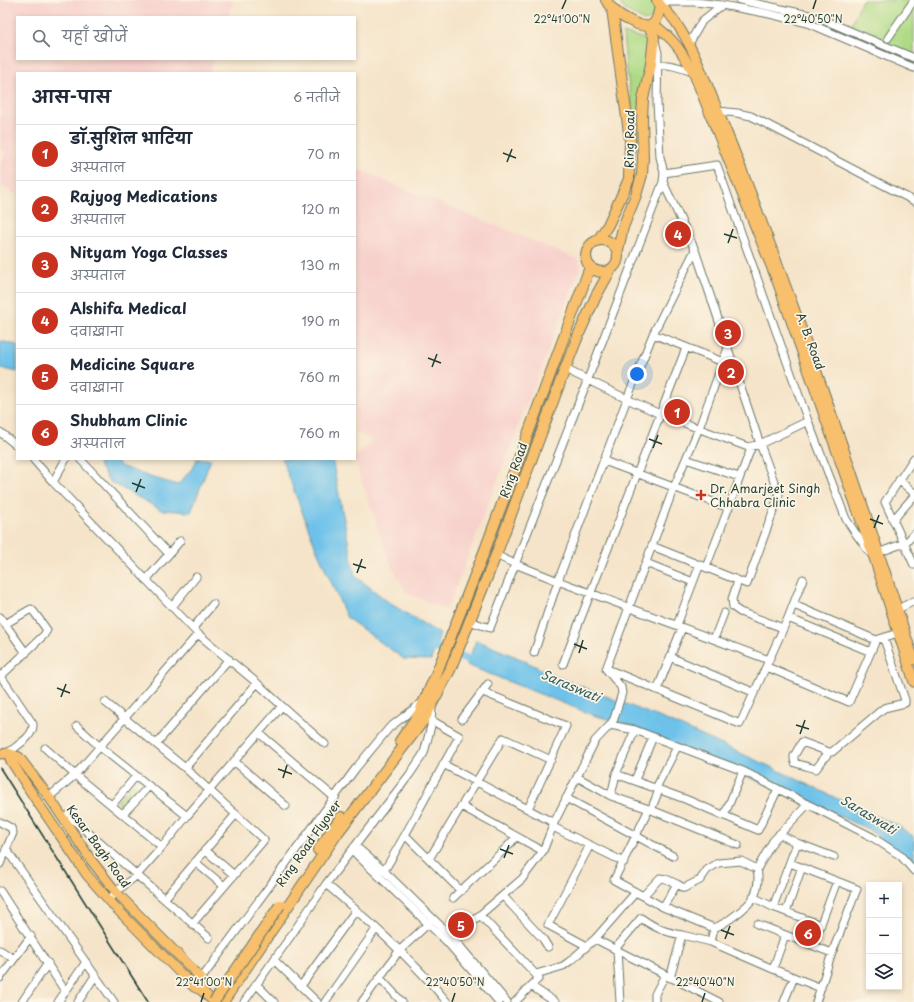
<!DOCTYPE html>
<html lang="hi">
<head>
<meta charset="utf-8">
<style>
	body { margin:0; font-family:"Playpen Sans","Playpen Sans Deva",sans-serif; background:#f2f2f3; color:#1f2937 }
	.controls { position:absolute; right:12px; bottom:12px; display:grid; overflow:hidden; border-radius:0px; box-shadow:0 2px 6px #0003 }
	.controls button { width:36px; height:36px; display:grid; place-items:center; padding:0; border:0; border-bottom:1px solid #e0e1e3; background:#fff; color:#1f2937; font:20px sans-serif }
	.you { position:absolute; left:637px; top:374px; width:14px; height:14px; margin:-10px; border:3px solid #fff; border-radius:50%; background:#1a73e8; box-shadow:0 0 0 6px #1a73e833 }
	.badge { display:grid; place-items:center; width:26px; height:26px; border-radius:50%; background:#c8321e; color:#fff; font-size:13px; font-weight:700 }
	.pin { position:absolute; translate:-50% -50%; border:2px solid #fff; box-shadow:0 1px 4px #0006 }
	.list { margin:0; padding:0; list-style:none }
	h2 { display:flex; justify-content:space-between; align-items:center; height:52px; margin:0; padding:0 16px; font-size:17px }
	h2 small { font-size:13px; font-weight:400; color:#747a83 }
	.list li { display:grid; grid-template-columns:26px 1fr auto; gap:12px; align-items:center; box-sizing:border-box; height:56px; padding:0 16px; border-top:1px solid #e0e1e3 }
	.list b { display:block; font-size:15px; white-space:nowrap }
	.list p { margin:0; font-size:13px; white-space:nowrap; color:#747a83 }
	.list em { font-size:13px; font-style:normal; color:#747a83 }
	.icon { flex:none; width:22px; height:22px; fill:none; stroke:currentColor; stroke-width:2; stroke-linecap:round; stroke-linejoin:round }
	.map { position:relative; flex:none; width:914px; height:1002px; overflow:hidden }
	.search { position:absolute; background:#fff; box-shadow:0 2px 6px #0003; left:16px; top:16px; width:340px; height:44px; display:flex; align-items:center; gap:10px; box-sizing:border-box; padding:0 14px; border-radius:0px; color:#747a83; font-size:15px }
	.panel { position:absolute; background:#fff; box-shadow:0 2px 6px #0003; left:16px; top:72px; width:340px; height:388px; border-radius:0px }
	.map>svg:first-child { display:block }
</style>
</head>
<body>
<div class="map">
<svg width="914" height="1002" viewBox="0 0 914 1002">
	<rect width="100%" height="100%" fill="#fcf5e5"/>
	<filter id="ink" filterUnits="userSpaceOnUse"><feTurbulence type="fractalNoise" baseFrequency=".025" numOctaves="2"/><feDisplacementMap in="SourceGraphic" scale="8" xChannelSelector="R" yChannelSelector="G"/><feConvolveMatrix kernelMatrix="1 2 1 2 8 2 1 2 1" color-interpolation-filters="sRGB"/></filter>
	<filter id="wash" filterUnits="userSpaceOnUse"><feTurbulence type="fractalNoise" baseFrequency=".012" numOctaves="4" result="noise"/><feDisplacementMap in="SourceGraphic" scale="16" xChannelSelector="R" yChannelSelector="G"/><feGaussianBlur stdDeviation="0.9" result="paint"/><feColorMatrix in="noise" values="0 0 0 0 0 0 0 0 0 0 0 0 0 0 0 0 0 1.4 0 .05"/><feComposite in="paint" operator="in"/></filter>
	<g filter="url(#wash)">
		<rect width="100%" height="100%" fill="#f5e4c9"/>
		<path fill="#f7d0cb" d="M 0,0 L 233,0 L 228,17 L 17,17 L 17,59 L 214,59 L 209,73 L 17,73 L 17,195 L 0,185 L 0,165 L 6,152 L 0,149 Z
			M 355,168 L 577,259 L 581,266 L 447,610 L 407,593 L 391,565 L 354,460 L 372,440 L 355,432 Z"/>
		<path fill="#afda85" stroke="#678c5c" d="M 618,0 L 650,0 L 655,7 L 654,18 L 644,21 L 624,9 Z
			M 862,0 L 914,0 L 914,59 L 849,31 Z
			M 623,33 L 645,39 L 651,44 L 641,88 L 637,135 L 626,66 Z
			M 133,783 L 142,790 L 125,808 L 117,801 Z"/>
		<path fill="#6ec2ea" stroke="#46808f" d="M 0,341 L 17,345 L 17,372 L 0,368 Z
			M 95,459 L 116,459 L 120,466 L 150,477 L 178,485 L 194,466 L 197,459 L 211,459 L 191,512 L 161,510 L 109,481 Z
			M 282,459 L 332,459 L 355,576 L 391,604 L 440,634 L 431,660 L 404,659 L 347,618 L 316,548 Z
			M 476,640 L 521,659 L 555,676 L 671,722 L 769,766 L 859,809 L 897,825 L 914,837 L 914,865 L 868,829 L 632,726 L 593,715 L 467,665 Z"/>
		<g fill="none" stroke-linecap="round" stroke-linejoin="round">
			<path stroke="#6ec2ea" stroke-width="9" d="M 424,643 L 480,664"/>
		</g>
	</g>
	<g filter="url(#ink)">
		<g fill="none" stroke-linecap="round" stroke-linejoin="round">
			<defs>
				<path id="minor" d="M 740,0 L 809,15 L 831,23 L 914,58
					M 658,2 L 695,2 L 722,5 L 765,13 L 808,23 L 914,68
					M 888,38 L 914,0
					M 689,44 L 702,21 L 722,5
					M 658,65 C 671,64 681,68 693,72
					M 718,111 L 737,113 L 751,116 L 914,201
					M 664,173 L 717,165 L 808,421 L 846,519 L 856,534 L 870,553
					M 653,334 L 723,362
					M 565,369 L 627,399 L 660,414 L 748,447 L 760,444 L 808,421
					M 0,432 L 17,446
					M 914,458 L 885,502 L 914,565
					M 33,459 L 53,482 L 198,634 L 257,683 L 282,706 L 187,816 L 162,847 L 137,875 L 116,892 L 109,900
					M 80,459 L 169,554 L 146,580
					M 686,459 L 739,477
					M 604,461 L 729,508
					M 899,480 L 914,493
					M 53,482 L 66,459
					M 893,520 L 914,496
					M 652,546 L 747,584 L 779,495 L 760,444 L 695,250 L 663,182 L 664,173 L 660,157 L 657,103 L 658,53 L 655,41
					M 169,554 L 180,541
					M 875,554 L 899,545 L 904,545 L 914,534
					M 496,555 L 515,564 L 558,581 L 769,660
					M 646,563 L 693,582
					M 706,567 C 722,527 736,486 752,446
					M 738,581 L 732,599 L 733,607 L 740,612 L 783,628
					M 794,605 L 876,640 L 898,633
					M 172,607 L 196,577
					M 898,609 L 914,601
					M 0,617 L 26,653
					M 788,618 L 871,652
					M 469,621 L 490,628 L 588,379 L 663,182
					M 677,625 L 700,564
					M 193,628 L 213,604
					M 714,639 L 724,613
					M 534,653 L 558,581 L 627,399 L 653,334 L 695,250
					M 670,657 L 753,692
					M 563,664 L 686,348
					M 767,667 L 849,702 L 876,640
					M 607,669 L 740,724 L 788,618 L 803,579
					M 0,675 L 33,724 C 34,737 17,745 8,753
					M 1,676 L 44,635 L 47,630 L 34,612 L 31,609 L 5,624
					M 657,690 L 682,628
					M 483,692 L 566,726 L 528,809
					M 105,702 L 185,768 L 264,840 L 193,923
					M 282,706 L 325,744
					M 462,719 L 488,684
					M 610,725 L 635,730 L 743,771 L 872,837 L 901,856 L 914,871
					M 77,726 L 100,747 L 187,816
					M 259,733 L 335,798
					M 156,744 L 229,659
					M 45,748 L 75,775 L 162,847
					M 829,752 L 816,769 L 795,763 L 794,759 L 794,756 L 802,742 L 829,752 L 832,752 L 884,708 L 905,703 L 905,700 L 884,639
					M 234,761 L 286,806
					M 443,764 L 554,823
					M 185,768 L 257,683
					M 616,774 L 685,799 L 758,830 L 778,789
					M 577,777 L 611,796 L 649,809 L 738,845
					M 635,780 L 653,737
					M 656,788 L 677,747
					M 611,796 L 616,774 L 635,730
					M 49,797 L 75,775 L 198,634
					M 566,798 L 673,856
					M 112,805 L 136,776
					M 461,806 L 543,851
					M 649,809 L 614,880 L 663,907 L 677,884 L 684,888 L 700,880 L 707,870 L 718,863 L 741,861 L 757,869 C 759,878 758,888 754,897 C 748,907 725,924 714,928 L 711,942
					M 651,810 L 659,790
					M 123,814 L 149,786
					M 68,815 L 209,938
					M 724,816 L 743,771
					M 0,822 L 11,828 L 13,833 L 0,864
					M 553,827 L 624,862
					M 779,834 L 797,843
					M 406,836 L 461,891
					M 354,847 L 360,850 L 384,871 L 453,938 L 507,1002
					M 354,847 L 356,854 L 447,942 L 499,1002
					M 6,849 L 114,1002
					M 205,850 L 234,875
					M 429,859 L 503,738 L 551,760
					M 195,862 L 224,886
					M 790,863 L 857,889 L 832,953 L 816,1002
					M 757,869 L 773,841 L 808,804
					M 384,871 C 411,827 433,782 459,737 L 459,736 L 431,720
					M 326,884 C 368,920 412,959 447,1002
					M 0,891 L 65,991
					M 503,896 L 543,939 L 548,947
					M 643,896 L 660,878 L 666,879 L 677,884
					M 753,897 L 773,907 L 821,925
					M 165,898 L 236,814
					M 453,898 L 507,847 L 516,837
					M 663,907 L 714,928
					M 773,907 L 797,843 L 834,857
					M 786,912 L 802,867
					M 480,915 L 539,978 L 515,1002
					M 757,924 L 832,953
					M 682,935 L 711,942 L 773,969 L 821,988
					M 453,938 L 522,879 L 543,851 L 554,823 L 595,741 L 610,725 L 614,719 L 622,693 L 621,687 L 606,669 L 674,487 L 699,428 L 728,348
					M 595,939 L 719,1002
					M 813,945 L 837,881
					M 587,946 L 548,925 L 590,845
					M 615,949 L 641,918 C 655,928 665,932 682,935 L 670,978
					M 0,950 L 14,959
					M 617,950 L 620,1002
					M 274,960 L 317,1002
					M 773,969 L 785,935
					M 536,974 L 563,966 L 570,961 L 595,939 L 636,892
					M 0,978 L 31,936
					M 380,978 L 402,1002
					M 199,982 L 356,768 L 389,728 L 424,701
					M 256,984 L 274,1002
					M 301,986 L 356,910
					M 531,986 L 555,1002
					M 22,1002 L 48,963
					M 58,1002 L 86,962
					M 78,1002 L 95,976
					M 244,1002 L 290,937 L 326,884 L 410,774 L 424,753 L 431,726 L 432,706
					M 325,1002 L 376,929
					M 362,1002 L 399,951 L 429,923
					M 655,1002 L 655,994 L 665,975
					M 784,1002 L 794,977"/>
				<path id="major" d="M 660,5 C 687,26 709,90 723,123 C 748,183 771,246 794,308 C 836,424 876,542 914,660
					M 653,24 C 674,39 681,50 693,72 L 777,281 L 874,558 L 914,682
					M 0,754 L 8,753 L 19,757 L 49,797 L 91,860 L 116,892 L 202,979 L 201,990 L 194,987 L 115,907 L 87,875 L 38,803 L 11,761 L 8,753
					M 201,990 L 214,1002"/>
				<path id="highway" d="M 606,0 C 608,3 609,6 612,8 C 618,15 642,30 652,25 C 658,21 659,11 660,5 L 657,0
					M586 256a16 16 0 1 1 32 0a16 16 0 1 1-32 0Z
					M 598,240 L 608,225 L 620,199 L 629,179 L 630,140 L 612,9
					M 618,250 L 623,227 L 636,195 L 642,175 L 643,158 L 642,118 L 643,99 L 651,64 L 654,37 L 649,26
					M 400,741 L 420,712 L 424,701 L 435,677 L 486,547 L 590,267
					M 318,850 L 341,817
					M 223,1002 L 339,831 L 423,721 L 450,670 L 496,555 L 565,369 L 578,336 L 596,296 L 611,269"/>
			</defs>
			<use href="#minor" stroke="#6a7768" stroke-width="9"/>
			<use href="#major" stroke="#6a7768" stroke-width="11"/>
			<use href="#highway" stroke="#6a7768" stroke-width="12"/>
			<use href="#minor" stroke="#fff" stroke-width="7"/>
			<use href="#major" stroke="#f8bf6c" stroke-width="9"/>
			<use href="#highway" stroke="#f8bf6c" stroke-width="10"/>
			<path stroke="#1f3d34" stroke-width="1.5" d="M 0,768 L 148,1002"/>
			<defs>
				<path id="highway-bridge" d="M 214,1002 L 280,905"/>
			</defs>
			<use href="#highway-bridge" stroke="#6a7768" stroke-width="12" stroke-linecap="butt"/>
			<use href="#highway-bridge" stroke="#f8bf6c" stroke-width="10"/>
		</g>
	</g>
	<path fill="none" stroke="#1f3d34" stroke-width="1.5" d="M 562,9 L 566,0M 813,9 L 816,0M 503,153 L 516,158M 507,162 L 512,149M 724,234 L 737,238M 728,243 L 733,229M 428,358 L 441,363M 432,367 L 437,354M 649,439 L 662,444M 653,448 L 658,435M 132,483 L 145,488M 136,492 L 141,479M 870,519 L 883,524M 874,528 L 879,515M 353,564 L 366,568M 357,573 L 362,559M 574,644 L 587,649M 579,653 L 583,640M 57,688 L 70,693M 61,697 L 66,684M 796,725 L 809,729M 800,734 L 805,720M 278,769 L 292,774M 283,778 L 287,765M 500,849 L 513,854M 504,858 L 509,845M 721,930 L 734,935M 725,939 L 730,926M 201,1002 L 204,993M 452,1002 L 455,993M 702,1002 L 705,993"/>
	<path fill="#c8321e" stroke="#fcf5e5" stroke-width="1.5" d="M699 489h4v4h4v4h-4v4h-4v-4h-4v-4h4z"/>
	<g text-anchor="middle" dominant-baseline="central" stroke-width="3.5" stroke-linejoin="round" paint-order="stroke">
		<g font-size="12" fill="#1f3d34" stroke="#fcf5e5">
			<text transform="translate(629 139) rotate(-89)">Ring Road</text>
			<text transform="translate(811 341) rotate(70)">A. B. Road</text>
			<text transform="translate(513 470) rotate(-70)">Ring Road</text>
			<text transform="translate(308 843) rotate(-55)">Ring Road Flyover</text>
			<text transform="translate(99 846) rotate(54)">Kesar Bagh Road</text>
		</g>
		<g font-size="12" fill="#1f3d34" stroke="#fcf5e5" text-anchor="start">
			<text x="710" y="488">Dr. Amarjeet Singh<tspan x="710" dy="14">Chhabra Clinic</tspan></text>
		</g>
		<g font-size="13" font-style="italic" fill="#335e62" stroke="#fcf5e5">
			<text transform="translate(571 685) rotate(23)">Saraswati</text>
			<text transform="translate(869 814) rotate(31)">Saraswati</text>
		</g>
	</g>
	<g font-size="10" text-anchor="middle" fill="#1f3d34" stroke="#fcf5e5" stroke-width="3.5" stroke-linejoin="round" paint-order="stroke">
		<text x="562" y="23">22°41'00"N</text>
		<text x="813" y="23">22°40'50"N</text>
		<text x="204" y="986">22°41'00"N</text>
		<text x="455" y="986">22°40'50"N</text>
		<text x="705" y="986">22°40'40"N</text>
	</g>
</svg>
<div class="controls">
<button>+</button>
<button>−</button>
<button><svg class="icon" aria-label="layers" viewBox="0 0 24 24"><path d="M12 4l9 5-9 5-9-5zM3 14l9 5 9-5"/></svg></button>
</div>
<div class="you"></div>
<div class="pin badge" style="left:677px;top:412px">1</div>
<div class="pin badge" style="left:731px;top:372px">2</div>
<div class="pin badge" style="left:728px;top:333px">3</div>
<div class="pin badge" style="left:678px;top:234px">4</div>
<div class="pin badge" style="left:461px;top:925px">5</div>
<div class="pin badge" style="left:808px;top:933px">6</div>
<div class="search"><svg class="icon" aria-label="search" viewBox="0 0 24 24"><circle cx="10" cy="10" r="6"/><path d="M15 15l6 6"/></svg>यहाँ खोजें</div>
<section class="panel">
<h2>आस-पास<small>6 नतीजे</small></h2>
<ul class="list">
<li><span class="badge">1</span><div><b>डॉ.सुशिल भाटिया</b><p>अस्पताल</p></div><em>70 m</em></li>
<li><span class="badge">2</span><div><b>Rajyog Medications</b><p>अस्पताल</p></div><em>120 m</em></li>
<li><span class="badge">3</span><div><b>Nityam Yoga Classes</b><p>अस्पताल</p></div><em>130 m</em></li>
<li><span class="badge">4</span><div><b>Alshifa Medical</b><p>दवाख़ाना</p></div><em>190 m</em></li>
<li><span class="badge">5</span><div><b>Medicine Square</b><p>दवाख़ाना</p></div><em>760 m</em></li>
<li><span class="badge">6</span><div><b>Shubham Clinic</b><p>अस्पताल</p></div><em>760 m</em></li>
</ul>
</section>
</div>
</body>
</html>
